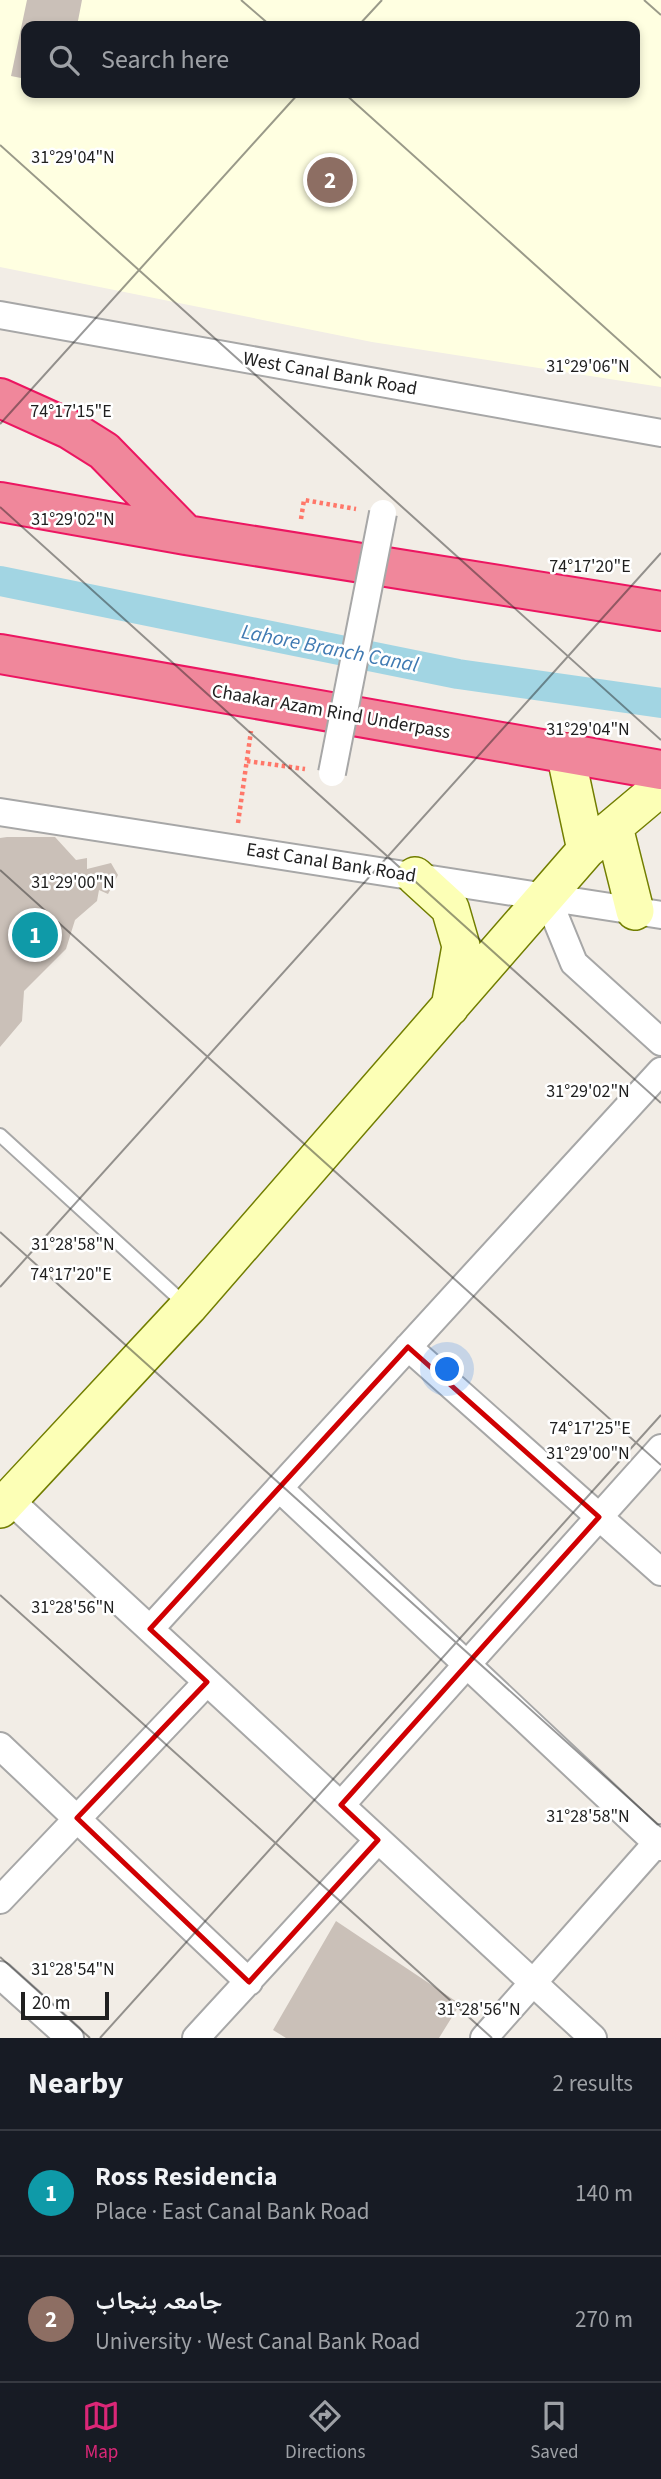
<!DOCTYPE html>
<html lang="en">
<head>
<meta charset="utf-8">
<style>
	body { margin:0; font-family:"Source Sans 3","Noto Naskh Arabic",sans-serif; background:#20242c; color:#f1f3f6 }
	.scale { position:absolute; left:21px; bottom:18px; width:88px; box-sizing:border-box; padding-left:7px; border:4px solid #202020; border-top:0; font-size:19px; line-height:24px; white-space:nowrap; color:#202020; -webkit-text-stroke:5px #fff; paint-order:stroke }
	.you { position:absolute; left:448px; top:1370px; width:24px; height:24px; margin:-18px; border:5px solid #fff; border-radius:50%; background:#1a73e8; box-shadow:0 0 0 10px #1a73e833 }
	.badge { display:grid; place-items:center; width:46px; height:46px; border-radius:50%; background:#db2777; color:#fff; font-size:23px; font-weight:700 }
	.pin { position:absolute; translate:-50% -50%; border:4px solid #fff; box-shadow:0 2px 7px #0006 }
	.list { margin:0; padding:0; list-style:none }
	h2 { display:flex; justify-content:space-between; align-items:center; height:91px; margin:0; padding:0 28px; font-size:30px }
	h2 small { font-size:23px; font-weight:400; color:#9ea1a6 }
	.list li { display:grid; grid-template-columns:46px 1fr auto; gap:21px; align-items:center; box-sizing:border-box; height:126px; padding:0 28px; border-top:2px solid #363941 }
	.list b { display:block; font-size:26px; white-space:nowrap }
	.list p { margin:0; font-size:23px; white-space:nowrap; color:#9ea1a6 }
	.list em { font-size:23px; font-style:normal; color:#9ea1a6 }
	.icon { flex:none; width:38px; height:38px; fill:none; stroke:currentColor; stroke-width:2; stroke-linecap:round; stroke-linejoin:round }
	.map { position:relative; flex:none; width:661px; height:2038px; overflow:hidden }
	.search { position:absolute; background:#171b24; box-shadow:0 4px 10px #0003; left:21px; right:21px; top:21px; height:77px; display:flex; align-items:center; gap:18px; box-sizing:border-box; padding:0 24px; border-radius:14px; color:#9ea1a6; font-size:26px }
	.sheet { height:343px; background:#171b24 }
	nav { display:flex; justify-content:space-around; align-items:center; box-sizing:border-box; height:98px; border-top:2px solid #363941; background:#171b24; font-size:19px; color:#9ea1a6 }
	nav a { display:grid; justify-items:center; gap:4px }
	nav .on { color:#db2777 }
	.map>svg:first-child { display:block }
</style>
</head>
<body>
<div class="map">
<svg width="661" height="2038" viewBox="0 0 661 2038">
	<rect width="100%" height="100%" fill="#f2ede6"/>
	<path fill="#ffffe1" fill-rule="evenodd" d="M 0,0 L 661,0 L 661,387 L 372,342 L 0,267 ZM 26,26 L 635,26 L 635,93 L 26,93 Z"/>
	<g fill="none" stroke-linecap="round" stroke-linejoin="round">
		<path stroke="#a2d5e3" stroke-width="30" d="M 0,581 L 458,674 L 661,703"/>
	</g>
	<path fill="#cac0b8" d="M 27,0 L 82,0 L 77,26 L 26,26 L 26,79 L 11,76 Z
		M 7,837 L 55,837 L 76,860 L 87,858 L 87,869 L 111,863 L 118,875 L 108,894 L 99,890 L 97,901 L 75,920 L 66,949 L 24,991 L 22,1021 L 0,1047 L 0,838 Z
		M 336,1921 L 460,2004 L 439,2038 L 286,2038 L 273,2030 Z"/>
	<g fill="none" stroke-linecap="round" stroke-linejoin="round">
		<defs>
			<path id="lane" d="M 0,1135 L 186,1305"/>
			<path id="street" d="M 0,315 L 661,433
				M 0,812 L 661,915
				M 547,897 L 574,963 L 661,1042
				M 408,1347 L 661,1572
				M 279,1488 L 661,1847
				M 9,1499 L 593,2038
				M 150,1629 L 661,1071
				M 0,1746 L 249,1982
				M 341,1805 L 661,1448
				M 0,1900 L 207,1682
				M 0,1975 L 70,2038
				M 196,2038 L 378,1840
				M 484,2038 L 661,1838"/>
			<path id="secondary" d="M 614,827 L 635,911
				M 586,850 L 661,787
				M 415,876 L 450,908 L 461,946 L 450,1007
				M 0,1509 L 188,1307 L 586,850 L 565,752"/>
			<path id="highway" d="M 0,398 L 69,429 L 104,451 L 186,535
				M 0,502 L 186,535 L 661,611
				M 0,654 L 661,770"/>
		</defs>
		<use href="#lane" stroke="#a7a7a7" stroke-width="16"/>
		<use href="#street" stroke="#a7a7a7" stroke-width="30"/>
		<use href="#secondary" stroke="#727e00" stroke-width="40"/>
		<use href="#highway" stroke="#ec1661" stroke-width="42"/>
		<path stroke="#ff7769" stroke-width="4.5" stroke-dasharray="3.5 3.5" stroke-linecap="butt" d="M 301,519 L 304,500 L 356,509
			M 247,761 L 305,769
			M 238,823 L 251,731"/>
		<use href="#lane" stroke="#fff" stroke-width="12"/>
		<use href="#street" stroke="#fff" stroke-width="26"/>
		<use href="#secondary" stroke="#fcffb6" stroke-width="37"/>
		<use href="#highway" stroke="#f0879b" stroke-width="38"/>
		<defs>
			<path id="street-bridge" d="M 332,773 L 383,513"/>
		</defs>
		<use href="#street-bridge" stroke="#a7a7a7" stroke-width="30" stroke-linecap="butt"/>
		<use href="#street-bridge" stroke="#fff" stroke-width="26"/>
	</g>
	<path fill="none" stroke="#d00002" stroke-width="5" stroke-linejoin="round" d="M 408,1347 L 599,1517 L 341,1805 L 378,1840 L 249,1982 L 77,1818 L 207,1682 L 150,1629 Z"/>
	<path fill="none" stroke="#202020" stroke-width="2" stroke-opacity="0.45" d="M 241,0 L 271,26M 644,0 L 661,15M 358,26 L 382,0M 344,93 L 661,378M 0,145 L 661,740M 0,424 L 299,93M 0,507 L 661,1103M 0,870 L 661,1465M 0,1232 L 661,1827M 0,1287 L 661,553M 0,1595 L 492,2038M 0,1957 L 90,2038M 100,2038 L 661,1415"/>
	<g text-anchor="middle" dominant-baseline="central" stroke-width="5" stroke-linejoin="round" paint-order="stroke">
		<g font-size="19" fill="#202020" stroke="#fff">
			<text transform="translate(330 374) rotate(10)">West Canal Bank Road</text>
			<text transform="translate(331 712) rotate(10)">Chaakar Azam Rind Underpass</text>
			<text transform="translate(331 863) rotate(9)">East Canal Bank Road</text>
		</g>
		<g font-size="21" font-style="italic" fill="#407ab2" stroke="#fff">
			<text transform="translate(330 648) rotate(11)">Lahore Branch Canal</text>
		</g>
	</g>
	<g font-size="18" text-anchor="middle" fill="#202020" stroke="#fff" stroke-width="5" stroke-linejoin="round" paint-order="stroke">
		<text x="73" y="163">31°29'04"N</text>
		<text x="588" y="372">31°29'06"N</text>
		<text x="71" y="417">74°17'15"E</text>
		<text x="73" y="525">31°29'02"N</text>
		<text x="590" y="572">74°17'20"E</text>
		<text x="588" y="735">31°29'04"N</text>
		<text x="73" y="888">31°29'00"N</text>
		<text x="588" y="1097">31°29'02"N</text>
		<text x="73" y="1250">31°28'58"N</text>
		<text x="71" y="1280">74°17'20"E</text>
		<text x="590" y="1434">74°17'25"E</text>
		<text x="588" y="1459">31°29'00"N</text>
		<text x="73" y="1613">31°28'56"N</text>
		<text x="588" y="1822">31°28'58"N</text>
		<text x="73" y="1975">31°28'54"N</text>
		<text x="479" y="2015">31°28'56"N</text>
	</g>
</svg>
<div class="scale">20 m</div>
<div class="you"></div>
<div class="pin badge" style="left:35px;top:935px;background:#0f9aa8">1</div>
<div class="pin badge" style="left:330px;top:180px;background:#8d6e63">2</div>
<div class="search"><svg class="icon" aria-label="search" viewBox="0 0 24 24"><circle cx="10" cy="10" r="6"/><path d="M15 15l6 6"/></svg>Search here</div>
</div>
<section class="sheet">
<h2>Nearby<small>2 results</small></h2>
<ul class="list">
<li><span class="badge" style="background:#0f9aa8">1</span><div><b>Ross Residencia</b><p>Place · East Canal Bank Road</p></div><em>140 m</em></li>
<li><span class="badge" style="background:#8d6e63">2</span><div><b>جامعہ پنجاب</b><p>University · West Canal Bank Road</p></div><em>270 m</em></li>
</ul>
</section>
<nav>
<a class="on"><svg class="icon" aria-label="map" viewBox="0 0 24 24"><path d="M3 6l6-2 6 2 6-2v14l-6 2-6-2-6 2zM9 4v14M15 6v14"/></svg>Map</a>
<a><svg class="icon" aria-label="directions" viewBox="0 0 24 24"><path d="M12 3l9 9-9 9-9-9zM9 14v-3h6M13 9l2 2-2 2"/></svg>Directions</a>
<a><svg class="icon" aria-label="saved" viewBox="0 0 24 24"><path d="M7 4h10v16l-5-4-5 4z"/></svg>Saved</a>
</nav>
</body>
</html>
